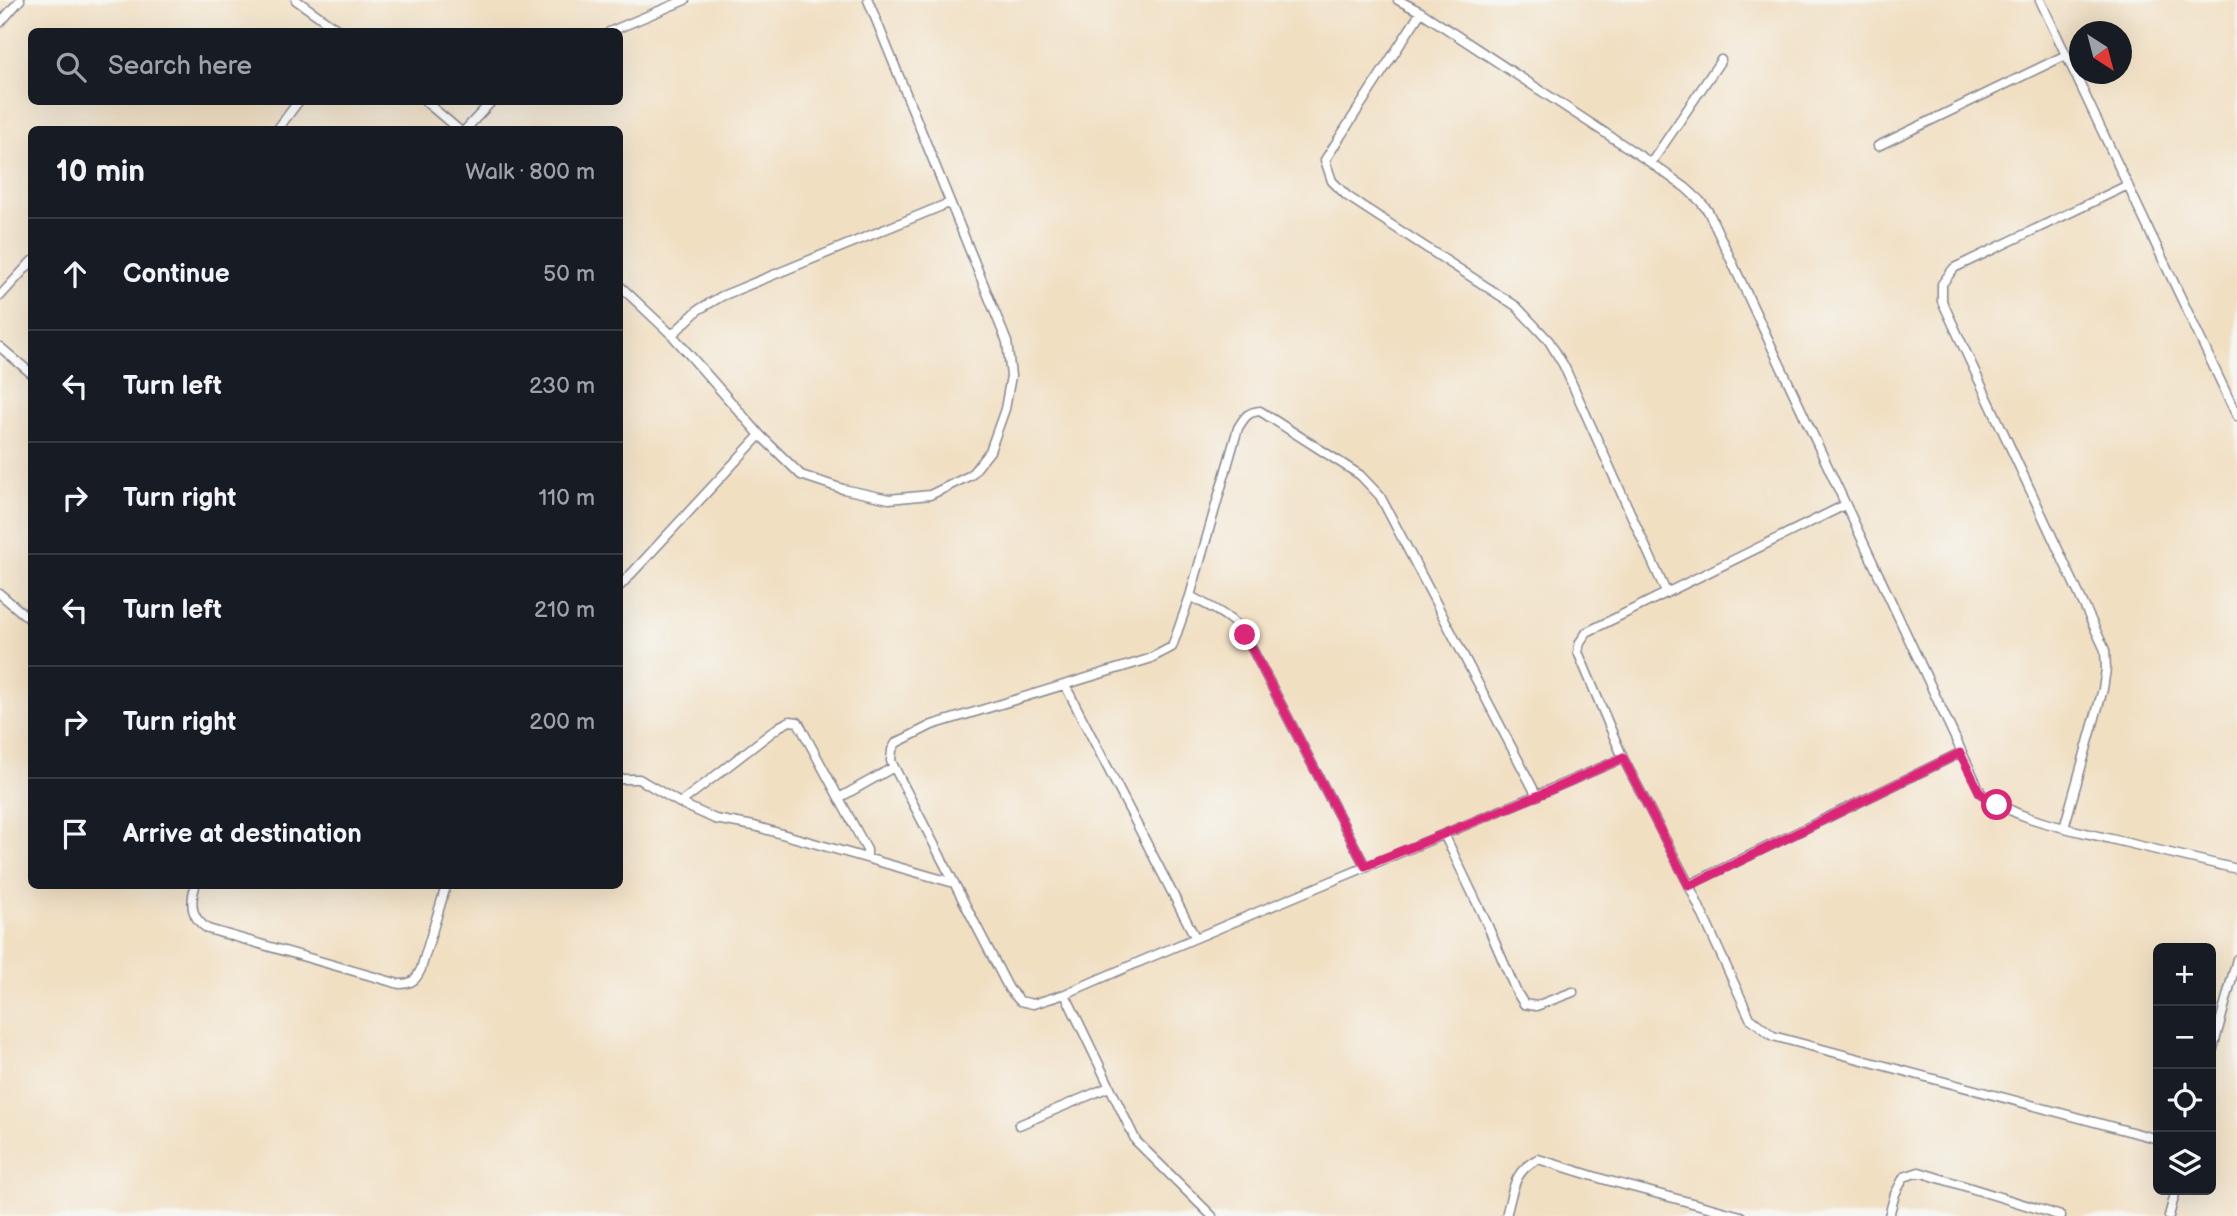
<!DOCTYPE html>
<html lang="en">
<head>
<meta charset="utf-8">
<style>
	body { margin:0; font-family:"Balsamiq Sans",sans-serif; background:#20242c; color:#f1f3f6 }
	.controls { position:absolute; right:21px; bottom:21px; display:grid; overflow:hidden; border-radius:10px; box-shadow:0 7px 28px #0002 }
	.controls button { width:63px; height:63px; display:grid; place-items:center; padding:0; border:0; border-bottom:2px solid #363941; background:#171b24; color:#f1f3f6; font:35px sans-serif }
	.compass { position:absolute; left:2069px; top:21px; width:63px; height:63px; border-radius:50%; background:#171b24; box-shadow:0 7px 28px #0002; rotate:144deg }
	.stop { position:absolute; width:21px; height:21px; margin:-16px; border:5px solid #db2777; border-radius:50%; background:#fff }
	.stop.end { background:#db2777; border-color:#fff; box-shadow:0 2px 7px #0008 }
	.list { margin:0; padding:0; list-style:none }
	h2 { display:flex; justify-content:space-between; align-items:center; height:91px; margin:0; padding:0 28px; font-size:30px }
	h2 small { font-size:23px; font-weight:400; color:#9ea1a6 }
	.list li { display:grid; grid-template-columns:46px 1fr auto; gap:21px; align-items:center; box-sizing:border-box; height:112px; padding:0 28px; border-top:2px solid #363941 }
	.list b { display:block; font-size:26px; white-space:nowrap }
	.list em { font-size:23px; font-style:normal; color:#9ea1a6 }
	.icon { flex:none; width:38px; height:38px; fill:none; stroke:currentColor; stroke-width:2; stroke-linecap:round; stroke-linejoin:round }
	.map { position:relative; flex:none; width:2237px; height:1216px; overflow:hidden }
	.search { position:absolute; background:#171b24; box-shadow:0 7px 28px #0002; left:28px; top:28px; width:595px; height:77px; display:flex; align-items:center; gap:18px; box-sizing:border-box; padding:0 24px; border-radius:10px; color:#9ea1a6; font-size:26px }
	.panel { position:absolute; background:#171b24; box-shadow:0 7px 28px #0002; left:28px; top:126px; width:595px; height:763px; border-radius:10px }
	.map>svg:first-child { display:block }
</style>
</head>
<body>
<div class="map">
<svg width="2237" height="1216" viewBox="0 0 2237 1216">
	<rect width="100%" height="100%" fill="#f6f6f2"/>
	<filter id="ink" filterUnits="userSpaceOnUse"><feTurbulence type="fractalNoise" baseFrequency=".0143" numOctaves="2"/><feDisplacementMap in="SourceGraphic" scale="14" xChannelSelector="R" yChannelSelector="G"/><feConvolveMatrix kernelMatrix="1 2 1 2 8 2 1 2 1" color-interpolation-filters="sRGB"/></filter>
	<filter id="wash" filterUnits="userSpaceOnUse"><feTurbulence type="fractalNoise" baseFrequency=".00686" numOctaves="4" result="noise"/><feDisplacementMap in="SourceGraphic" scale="28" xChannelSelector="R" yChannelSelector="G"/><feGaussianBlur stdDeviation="1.57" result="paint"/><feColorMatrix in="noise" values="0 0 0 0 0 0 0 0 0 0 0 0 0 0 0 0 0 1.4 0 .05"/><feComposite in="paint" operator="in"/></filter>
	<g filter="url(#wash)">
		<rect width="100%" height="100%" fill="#f1dfc2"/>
	</g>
	<g filter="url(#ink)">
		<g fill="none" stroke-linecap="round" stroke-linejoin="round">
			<defs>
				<path id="street" d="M 296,0 L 341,32
					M 1398,0 L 1421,12 L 1651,163 L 1686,188 L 1700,201 L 1708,211 L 1981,793 C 2018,821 2067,828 2111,839 C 2153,849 2195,859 2237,869
					M 2040,0 L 2237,416
					M 1421,12 L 1325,160 L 1332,181 L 1347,196 L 1516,306 L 1549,341 L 1564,366 L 1666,592
					M 0,23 L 20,0
					M 609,32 L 685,0
					M 426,102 L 459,130
					M 277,130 L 298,102
					M 465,130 L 491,102
					M 1878,146 L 2066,55
					M 1651,163 L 1721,60
					M 620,286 L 672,335 L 760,435 L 801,475 L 843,489 L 889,499 L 930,495 L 971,475 L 990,451 L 1005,409 L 1011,376 L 1007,342 L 868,0
					M 0,296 L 32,261
					M 672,335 L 698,310 L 722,296 L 949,203
					M 0,347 L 32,374
					M 1845,505 L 1587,632 L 1580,642 L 1578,652 L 1623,758 L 1689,885 L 1750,1018 L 1773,1036 L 2158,1139
					M 620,586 L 760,435
					M 0,594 L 32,621
					M 1190,596 C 1210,607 1232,616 1245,635 L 1365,866
					M 1065,685 L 1195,937
					M 620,779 L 639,779 L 680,803 L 780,726 L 790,721 L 798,722 L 867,850 L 867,858
					M 1537,796 L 1380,496 L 1360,475 L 1260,411 C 1247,412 1244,418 1238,428 L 1190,596 L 1172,647 L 1149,659 L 932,725 L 896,743 L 892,750 L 891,761 L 1009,989 L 1020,1001 L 1033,1004 L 1065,994 C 1250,913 1438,839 1623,758
					M 839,798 L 894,767
					M 680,803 L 715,819 L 754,826 L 954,883
					M 2064,828 L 2103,689 L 2106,669 L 2105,650 L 1942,301 L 1942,284 L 1954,268 L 2128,185
					M 1444,834 L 1487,924 L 1516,991 L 1524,1004 L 1536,1006 L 1573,992
					M 1689,885 L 1960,753
					M 195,886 C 190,905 191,918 208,929 L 399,984 C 412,984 416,980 421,969 L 446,886
					M 1065,994 L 1136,1141 L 1212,1216
					M 2211,1056 L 2237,959
					M 1019,1125 L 1109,1087
					M 1506,1216 C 1513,1191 1513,1171 1538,1159 L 1606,1180 L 1741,1216
					M 1889,1216 L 1895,1194 L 1904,1177 L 1919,1172 L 2061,1216
					M 2169,1216 L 2176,1190"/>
			</defs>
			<use href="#street" stroke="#868790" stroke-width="11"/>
			<use href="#street" stroke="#fff" stroke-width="8"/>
		</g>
	</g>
	<g fill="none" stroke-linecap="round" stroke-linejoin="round" filter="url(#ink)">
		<path stroke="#db2777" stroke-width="9" d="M 1245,635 L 1365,866 L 1537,796 L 1623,758 L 1689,886 L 1960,753 L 1980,793 L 1997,805"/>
	</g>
</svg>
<div class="controls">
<button>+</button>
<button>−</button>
<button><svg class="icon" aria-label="locate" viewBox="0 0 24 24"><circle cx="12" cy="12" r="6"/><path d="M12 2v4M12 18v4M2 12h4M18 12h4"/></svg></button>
<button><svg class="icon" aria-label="layers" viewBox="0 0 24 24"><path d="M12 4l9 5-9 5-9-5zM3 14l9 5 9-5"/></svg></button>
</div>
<svg class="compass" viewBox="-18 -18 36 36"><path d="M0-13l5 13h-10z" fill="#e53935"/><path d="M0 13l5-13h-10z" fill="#9ea1a6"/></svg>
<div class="stop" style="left:1997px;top:805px"></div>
<div class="stop end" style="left:1245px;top:635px"></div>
<div class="search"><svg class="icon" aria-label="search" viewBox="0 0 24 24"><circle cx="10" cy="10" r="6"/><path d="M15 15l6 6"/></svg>Search here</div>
<section class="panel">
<h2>10 min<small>Walk · 800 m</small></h2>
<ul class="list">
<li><svg class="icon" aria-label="ahead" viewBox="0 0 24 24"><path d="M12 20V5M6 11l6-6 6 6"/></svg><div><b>Continue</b></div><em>50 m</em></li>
<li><svg class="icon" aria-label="left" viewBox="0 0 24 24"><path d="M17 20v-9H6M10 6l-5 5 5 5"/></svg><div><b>Turn left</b></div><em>230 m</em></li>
<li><svg class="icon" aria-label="right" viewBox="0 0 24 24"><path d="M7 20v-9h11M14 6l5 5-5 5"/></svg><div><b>Turn right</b></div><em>110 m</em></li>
<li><svg class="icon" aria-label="left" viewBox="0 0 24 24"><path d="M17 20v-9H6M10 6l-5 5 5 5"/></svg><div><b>Turn left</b></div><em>210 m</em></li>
<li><svg class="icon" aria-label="right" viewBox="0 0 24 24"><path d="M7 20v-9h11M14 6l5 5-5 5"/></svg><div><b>Turn right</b></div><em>200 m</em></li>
<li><svg class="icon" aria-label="arrive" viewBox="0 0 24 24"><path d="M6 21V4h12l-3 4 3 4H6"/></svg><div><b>Arrive at destination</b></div></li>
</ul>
</section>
</div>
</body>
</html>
